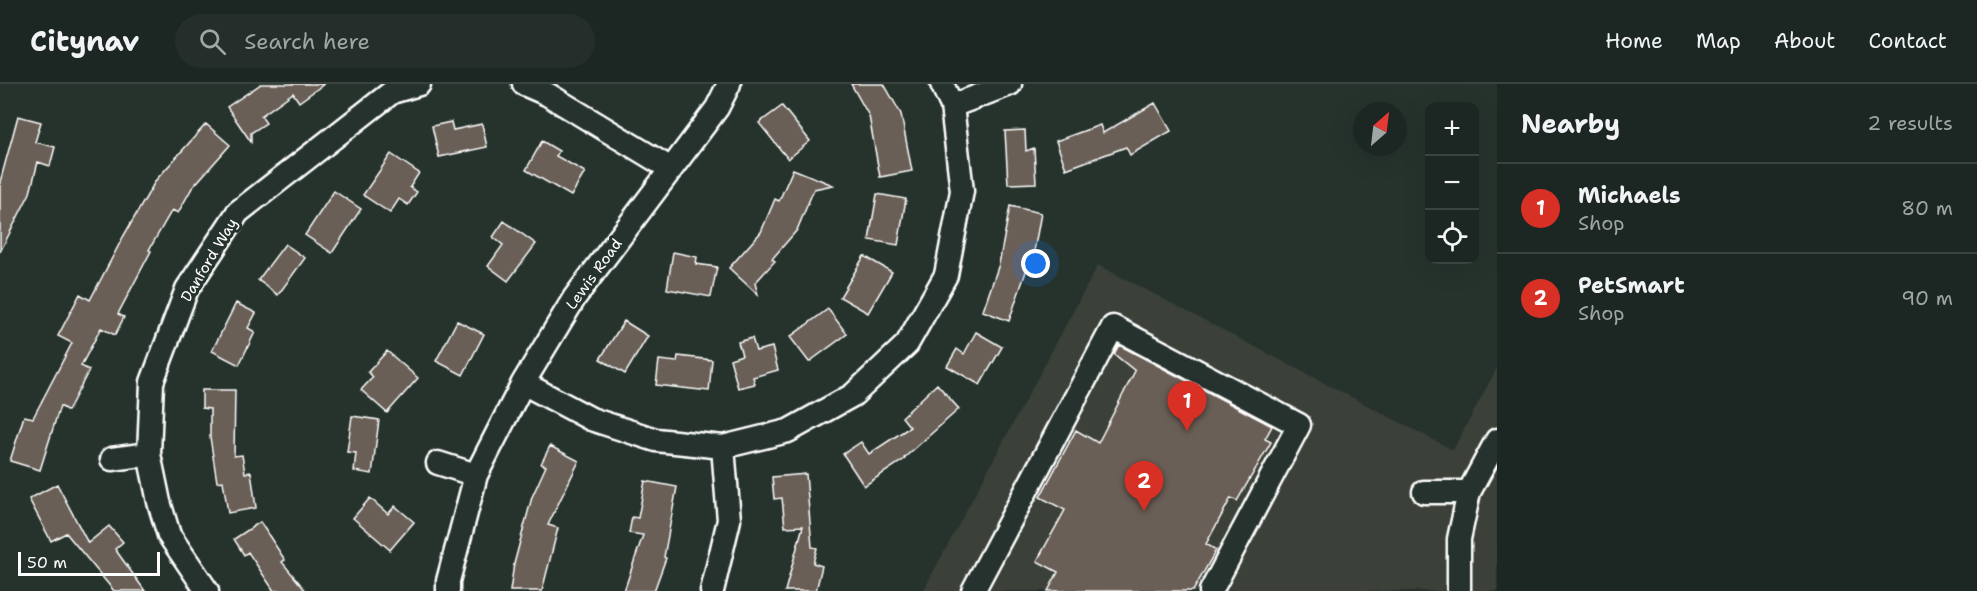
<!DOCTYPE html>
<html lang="en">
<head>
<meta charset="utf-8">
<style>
	body { margin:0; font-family:"Shantell Sans",sans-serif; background:#252e2a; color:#f1f3f6 }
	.controls { position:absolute; right:18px; top:18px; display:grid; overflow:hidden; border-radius:12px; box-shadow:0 6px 24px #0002 }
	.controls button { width:54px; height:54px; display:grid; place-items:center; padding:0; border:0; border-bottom:2px solid #3a4340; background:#1c2622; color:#f1f3f6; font:30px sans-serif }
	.compass { position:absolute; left:1353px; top:18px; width:54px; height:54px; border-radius:50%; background:#1c2622; box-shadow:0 6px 24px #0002; rotate:28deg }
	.scale { position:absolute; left:18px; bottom:15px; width:142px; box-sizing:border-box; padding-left:6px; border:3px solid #fff; border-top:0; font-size:16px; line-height:21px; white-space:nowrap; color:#fff; -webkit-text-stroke:4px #26332d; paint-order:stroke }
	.you { position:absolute; left:1036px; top:180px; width:21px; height:21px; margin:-15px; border:4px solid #fff; border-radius:50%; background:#1a73e8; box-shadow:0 0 0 9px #1a73e833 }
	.badge { display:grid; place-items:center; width:39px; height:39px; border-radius:50%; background:#d93025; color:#fff; font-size:20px; font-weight:700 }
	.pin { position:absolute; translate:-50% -50px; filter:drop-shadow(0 2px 3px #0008) }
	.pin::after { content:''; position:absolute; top:32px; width:21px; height:18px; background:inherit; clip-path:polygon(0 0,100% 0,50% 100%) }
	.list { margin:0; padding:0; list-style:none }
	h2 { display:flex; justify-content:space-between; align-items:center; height:78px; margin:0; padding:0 24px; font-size:26px }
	h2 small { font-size:20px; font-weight:400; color:#a0a5a5 }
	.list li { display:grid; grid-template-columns:39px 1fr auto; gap:18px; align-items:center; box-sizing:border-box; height:90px; padding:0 24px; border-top:2px solid #3a4340 }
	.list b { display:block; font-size:22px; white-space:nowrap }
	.list p { margin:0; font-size:20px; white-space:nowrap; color:#a0a5a5 }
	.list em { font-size:20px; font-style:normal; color:#a0a5a5 }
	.icon { flex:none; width:33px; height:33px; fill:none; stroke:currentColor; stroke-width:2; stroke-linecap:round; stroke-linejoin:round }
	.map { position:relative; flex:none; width:1497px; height:507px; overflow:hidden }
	header { display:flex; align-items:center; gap:36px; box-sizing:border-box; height:84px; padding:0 30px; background:#1c2622; border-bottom:2px solid #3a4340 }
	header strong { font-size:28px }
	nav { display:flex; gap:33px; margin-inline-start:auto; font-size:21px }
	.search { width:420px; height:54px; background:#252e2a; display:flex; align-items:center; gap:15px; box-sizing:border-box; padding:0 21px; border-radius:33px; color:#a0a5a5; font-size:22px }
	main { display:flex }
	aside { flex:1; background:#1c2622 }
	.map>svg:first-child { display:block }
</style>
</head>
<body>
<header>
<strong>Citynav</strong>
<div class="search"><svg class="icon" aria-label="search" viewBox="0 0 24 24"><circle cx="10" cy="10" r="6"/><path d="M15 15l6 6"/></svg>Search here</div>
<nav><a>Home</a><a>Map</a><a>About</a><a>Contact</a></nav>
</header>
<main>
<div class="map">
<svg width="1497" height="507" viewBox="0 0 1497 507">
	<rect width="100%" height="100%" fill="#26332d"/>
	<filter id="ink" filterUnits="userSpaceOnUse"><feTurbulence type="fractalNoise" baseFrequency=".0167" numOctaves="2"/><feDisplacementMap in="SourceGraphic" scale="12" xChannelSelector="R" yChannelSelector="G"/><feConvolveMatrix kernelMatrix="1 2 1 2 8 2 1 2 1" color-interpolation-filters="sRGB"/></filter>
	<g filter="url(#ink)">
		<path fill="#3a4039" d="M 1098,181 L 1453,366 L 1497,284 L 1497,507 L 923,507 Z"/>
		<path fill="#6a5f56" stroke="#fff" stroke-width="1.5" d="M 261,0 L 324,0 L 299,18 L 293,9 L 261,32 L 266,39 L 251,49 L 251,58 L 227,23 Z
			M 851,0 L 884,0 L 901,30 L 912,87 L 880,93 L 869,32 Z
			M 1155,19 L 1171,47 L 1130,71 L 1126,63 L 1066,85 L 1056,57 L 1100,41 L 1103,49 Z
			M 782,22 L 810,57 L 788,75 L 759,39 Z
			M 18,32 L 41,38 L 35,58 L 55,63 L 50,82 L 38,78 L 30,109 L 0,168 L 0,98 Z
			M 451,38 L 453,46 L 482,40 L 487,63 L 439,73 L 432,42 Z
			M 206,40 L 230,61 L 192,104 L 178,129 L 172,126 L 149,166 L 151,167 L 118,230 L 124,233 L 115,251 L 101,244 L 81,282 L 89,286 L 68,327 L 60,322 L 40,386 L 10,377 L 24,332 L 33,334 L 72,259 L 58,252 L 80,210 L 90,216 L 123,153 L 156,96 Z
			M 1025,46 L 1026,67 L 1034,64 L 1036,99 L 1008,100 L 1005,47 Z
			M 542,57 L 559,67 L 556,72 L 585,88 L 571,112 L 526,86 Z
			M 391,70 L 419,89 L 410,103 L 417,108 L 408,121 L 399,115 L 390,129 L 363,111 Z
			M 793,85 L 833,101 L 814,105 L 797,146 L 772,175 L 775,177 L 755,199 L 758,211 L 729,184 L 761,148 L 775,115 L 779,117 Z
			M 334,107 L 361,125 L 332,169 L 305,151 Z
			M 877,110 L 906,115 L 898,161 L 869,156 Z
			M 1010,122 L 1041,129 L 1033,173 L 1031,173 L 1009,237 L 983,227 L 999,180 Z
			M 504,137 L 536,160 L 508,197 L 488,182 L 503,161 L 493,153 Z
			M 285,160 L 305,174 L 278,211 L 258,196 Z
			M 673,168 L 697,173 L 696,180 L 717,183 L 711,213 L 667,205 Z
			M 864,172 L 892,188 L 868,229 L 840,213 Z
			M 236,219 L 256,229 L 248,244 L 255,248 L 239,281 L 212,267 Z
			M 828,225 L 847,250 L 809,278 L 790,253 Z
			M 457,237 L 484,250 L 463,291 L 436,277 Z
			M 624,237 L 648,252 L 625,290 L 600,275 Z
			M 976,248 L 1002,263 L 980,301 L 947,282 L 957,265 L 964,270 Z
			M 752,254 L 756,267 L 772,263 L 778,286 L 753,293 L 755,300 L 738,304 L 730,275 L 742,271 L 738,258 Z
			M 1119,261 L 1272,342 L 1265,355 L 1271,358 L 1237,417 L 1231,414 L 1206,460 L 1216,466 L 1193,507 L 1048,507 L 1058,488 L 1037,477 L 1065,426 L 1040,413 L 1076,346 L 1098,359 L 1135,287 L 1114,270 Z
			M 387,267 L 418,294 L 387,329 L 361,306 L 373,293 L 368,288 Z
			M 678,272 L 712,276 L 709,307 L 656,301 L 659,276 L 677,278 Z
			M 937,300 L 959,325 L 904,374 L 905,375 L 864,402 L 843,370 L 861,358 L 869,370 L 910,343 L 902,333 Z
			M 202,306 L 235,306 L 234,372 L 242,371 L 245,389 L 251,388 L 256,424 L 228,429 L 223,397 L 217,398 L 210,353 L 210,325 L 202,324 Z
			M 352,332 L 379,336 L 372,390 L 354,387 L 356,369 L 347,368 Z
			M 550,362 L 579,377 L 548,441 L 558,444 L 542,507 L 510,507 L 514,480 L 532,413 L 546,382 L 541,380 Z
			M 806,390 L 812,463 L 817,464 L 813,479 L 822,482 L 816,507 L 785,507 L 803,442 L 785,443 L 782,414 L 774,415 L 772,393 Z
			M 645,397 L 677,403 L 664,473 L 666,474 L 654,507 L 624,507 L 643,451 L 629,449 L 632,433 L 638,434 Z
			M 57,400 L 88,459 L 109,442 L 123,458 L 115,465 L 145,507 L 114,507 L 66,449 L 51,457 L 29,415 Z
			M 370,414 L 388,430 L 395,422 L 414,438 L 390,466 L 353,434 Z
			M 260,438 L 285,476 L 282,478 L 306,507 L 274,507 L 248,468 L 244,471 L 234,455 Z"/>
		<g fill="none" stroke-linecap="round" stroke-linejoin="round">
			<defs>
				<path id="minor" d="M 524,0 L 547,10 L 671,85
					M 952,22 L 1010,0
					M 523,299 L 591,335 L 656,356 L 723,363 L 788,347 L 853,311 L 907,260 L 946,191 L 962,107 L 952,22 L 942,0
					M 112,375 L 149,370
					M 438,379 L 476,391
					M 1424,408 L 1469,408
					M 207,507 L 169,451 L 159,418 L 149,370 L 152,298 L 187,205 L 238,128 L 392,8 L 419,0
					M 448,507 L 448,497 L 476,391 L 523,299 L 575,213 L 717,24 L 729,0
					M 712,507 L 729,436 L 723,363
					M 973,507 L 1113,243 L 1299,341 L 1211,507
					M 1459,507 L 1459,455 L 1469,408 L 1497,356"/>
			</defs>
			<use href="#minor" stroke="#fff" stroke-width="27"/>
			<use href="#minor" stroke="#26332d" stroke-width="22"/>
		</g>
	</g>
	<g text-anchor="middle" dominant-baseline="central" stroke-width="6" stroke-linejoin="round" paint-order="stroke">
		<g font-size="15" fill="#fff" stroke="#26332d">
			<text transform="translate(209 176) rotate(-59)">Danford Way</text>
			<text transform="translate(594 190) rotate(-54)">Lewis Road</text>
		</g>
	</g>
</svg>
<div class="controls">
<button>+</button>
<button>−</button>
<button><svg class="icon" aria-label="locate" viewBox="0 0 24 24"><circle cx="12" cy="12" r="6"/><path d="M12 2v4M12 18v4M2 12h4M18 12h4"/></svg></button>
</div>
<svg class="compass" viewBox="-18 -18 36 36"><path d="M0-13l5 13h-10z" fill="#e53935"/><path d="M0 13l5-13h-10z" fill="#a0a5a5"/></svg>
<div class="scale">50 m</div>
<div class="you"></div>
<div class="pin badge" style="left:1187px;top:347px">1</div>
<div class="pin badge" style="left:1144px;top:427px">2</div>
</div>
<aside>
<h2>Nearby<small>2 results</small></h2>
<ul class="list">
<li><span class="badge">1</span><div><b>Michaels</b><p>Shop</p></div><em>80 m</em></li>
<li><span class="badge">2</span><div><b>PetSmart</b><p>Shop</p></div><em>90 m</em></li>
</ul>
</aside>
</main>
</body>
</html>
